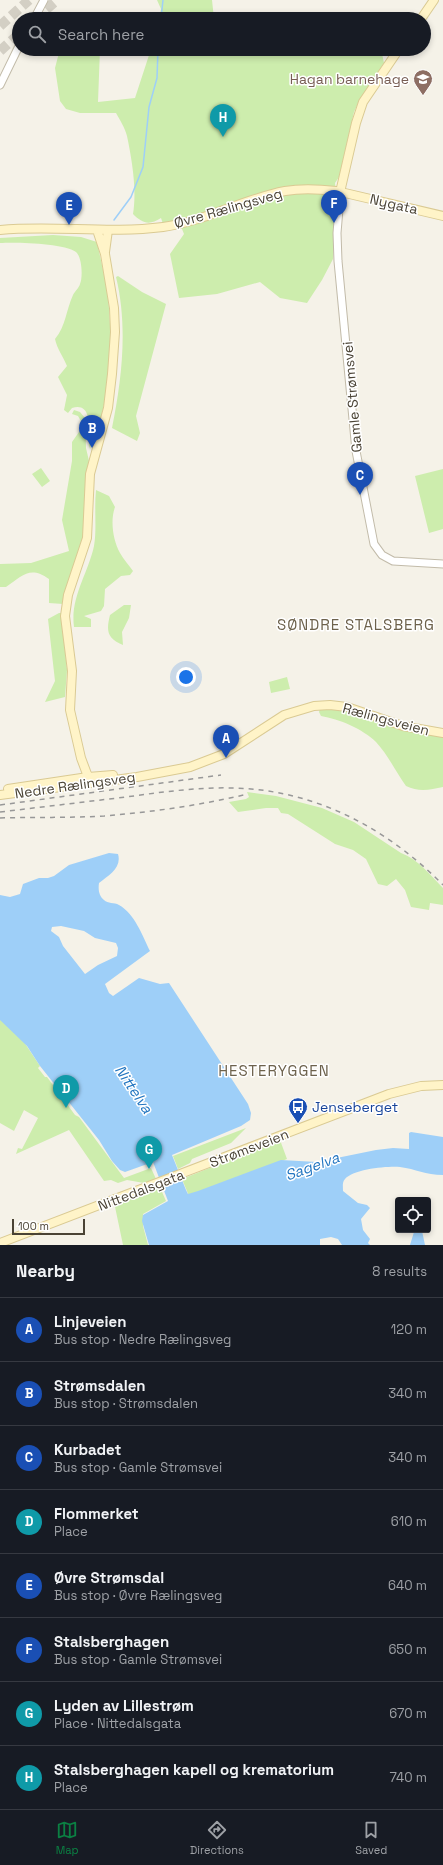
<!DOCTYPE html>
<html lang="en">
<head>
<meta charset="utf-8">
<style>
	body { margin:0; font-family:"Space Grotesk",sans-serif; background:#242831; color:#f1f3f6 }
	.controls { position:absolute; right:12px; bottom:12px; display:grid; overflow:hidden; border-radius:4px; box-shadow:0 2px 6px #0003 }
	.controls button { width:36px; height:36px; display:grid; place-items:center; padding:0; border:0; border-bottom:1px solid #363941; background:#171b24; color:#f1f3f6; font:20px sans-serif }
	.scale { position:absolute; left:12px; bottom:10px; width:73px; box-sizing:border-box; padding-left:4px; border:2px solid #4a4335; border-top:0; font-size:11px; line-height:14px; white-space:nowrap; color:#4a4335; -webkit-text-stroke:3px #fff; paint-order:stroke }
	.you { position:absolute; left:186px; top:677px; width:14px; height:14px; margin:-10px; border:3px solid #fff; border-radius:50%; background:#1a73e8; box-shadow:0 0 0 6px #1a73e833 }
	.badge { display:grid; place-items:center; width:26px; height:26px; border-radius:50%; background:#0b8043; color:#fff; font-size:13px; font-weight:700 }
	.pin { position:absolute; translate:-50% -33px; filter:drop-shadow(0 1px 2px #0008) }
	.pin::after { content:''; position:absolute; top:21px; width:14px; height:12px; background:inherit; clip-path:polygon(0 0,100% 0,50% 100%) }
	.list { margin:0; padding:0; list-style:none }
	h2 { display:flex; justify-content:space-between; align-items:center; height:52px; margin:0; padding:0 16px; font-size:17px }
	h2 small { font-size:13px; font-weight:400; color:#9ea1a6 }
	.list li { display:grid; grid-template-columns:26px 1fr auto; gap:12px; align-items:center; box-sizing:border-box; height:64px; padding:0 16px; border-top:1px solid #363941 }
	.list b { display:block; font-size:15px; white-space:nowrap }
	.list p { margin:0; font-size:13px; white-space:nowrap; color:#9ea1a6 }
	.list em { font-size:13px; font-style:normal; color:#9ea1a6 }
	.icon { flex:none; width:22px; height:22px; fill:none; stroke:currentColor; stroke-width:2; stroke-linecap:round; stroke-linejoin:round }
	.map { position:relative; flex:none; width:443px; height:1245px; overflow:hidden }
	.search { position:absolute; background:#171b24; box-shadow:0 2px 6px #0003; left:12px; right:12px; top:12px; height:44px; display:flex; align-items:center; gap:10px; box-sizing:border-box; padding:0 14px; border-radius:22px; color:#9ea1a6; font-size:15px }
	.sheet { height:564px; background:#171b24 }
	nav { display:flex; justify-content:space-around; align-items:center; box-sizing:border-box; height:56px; border-top:1px solid #363941; background:#171b24; font-size:11px; color:#9ea1a6 }
	nav a { display:grid; justify-items:center; gap:2px }
	nav .on { color:#0b8043 }
	.map>svg:first-child { display:block }
</style>
</head>
<body>
<div class="map">
<svg width="443" height="1245" viewBox="0 0 443 1245">
	<rect width="100%" height="100%" fill="#f5f2e8"/>
	<path fill="#cdedad" d="M 157,0 L 212,0 L 214,19 L 159,19 L 161,9 Z
		M 60,49 L 100,49 L 98,102 L 135,98 L 151,49 L 381,49 L 384,63 L 360,99 L 354,112 L 339,177 L 335,183 L 337,203 L 333,259 L 322,280 L 307,303 L 280,298 L 260,282 L 217,294 L 179,298 L 170,254 L 184,234 L 182,229 L 163,224 L 161,218 C 149,226 142,223 133,214 C 137,190 132,160 127,136 C 125,128 120,120 116,113 L 80,113 L 66,109 L 60,101 L 55,68 Z
		M 53,235 L 81,237 L 97,242 L 108,293 L 111,340 L 106,396 L 101,418 L 94,433 L 90,449 C 86,437 96,401 72,408 L 68,413 L 64,410 L 67,395 L 58,377 L 67,366 C 63,356 57,349 55,339 C 66,326 66,310 73,295 C 75,291 79,288 80,284 C 83,277 82,257 76,252 C 64,243 15,242 0,243 L 0,238 Z
		M 118,276 L 142,292 L 166,304 L 136,416 L 140,433 L 137,441 L 112,428 C 122,379 128,326 116,277 Z
		M 74,410 L 80,412 L 85,418 L 86,448 L 89,461 L 84,499 L 84,537 L 63,604 L 49,603 L 49,579 C 30,565 22,576 6,587 L 0,587 L 0,564 L 31,563 L 69,551 L 62,520 L 72,461 L 72,442 L 79,432 L 82,423 L 78,416 L 72,414 Z
		M 41,468 L 50,481 L 42,487 L 32,474 Z
		M 443,469 L 443,529 L 429,533 L 415,476 Z
		M 96,490 L 109,496 L 115,507 C 110,521 113,540 120,553 C 124,560 129,565 133,571 L 130,575 L 121,576 L 105,589 L 104,606 L 101,611 L 84,616 L 91,619 L 91,627 L 74,627 C 70,597 88,574 94,546 C 97,528 94,509 96,490 Z
		M 124,605 L 131,605 L 129,618 L 122,632 L 123,645 C 107,638 106,631 110,615 Z
		M 59,613 L 61,613 L 67,670 L 65,697 L 45,702 L 55,681 L 48,619 Z
		M 287,677 L 290,689 L 271,693 L 269,682 Z
		M 330,706 L 443,733 L 443,787 C 430,790 418,792 406,786 C 396,772 388,755 376,742 C 363,729 339,719 321,716 L 319,712 L 320,708 Z
		M 247,792 L 276,796 L 322,808 L 354,822 L 401,853 C 418,859 431,876 443,888 L 443,905 L 430,903 L 429,910 L 411,907 L 405,890 L 396,879 L 387,886 L 378,884 L 366,859 L 353,850 L 335,844 L 288,814 L 281,813 L 278,808 L 266,808 L 238,812 L 229,802 L 246,799 L 249,797 Z
		M 0,1015 L 20,1036 L 40,1066 L 38,1068 L 45,1077 L 47,1077 L 75,1115 L 79,1117 L 124,1178 L 151,1168 L 156,1179 L 144,1183 L 127,1180 L 118,1183 L 111,1180 L 104,1181 L 69,1130 L 16,1154 L 18,1148 L 22,1149 L 38,1118 L 24,1110 L 14,1131 L 0,1123 Z
		M 246,1128 L 231,1143 L 192,1159 L 190,1163 L 178,1169 L 173,1156 Z
		M 280,1140 L 287,1159 L 189,1196 L 182,1179 Z
		M 159,1185 L 166,1201 L 143,1214 L 143,1226 L 148,1245 L 123,1245 L 114,1202 Z"/>
	<path fill="#9ecff8" fill-rule="evenodd" d="M 109,853 L 118,854 C 122,868 109,875 99,883 C 98,890 99,896 104,900 C 108,904 114,902 119,905 C 135,914 142,935 150,951 L 105,984 L 109,993 L 113,996 L 139,978 L 160,984 L 169,983 L 248,1104 L 251,1113 L 250,1120 L 241,1126 L 172,1155 L 186,1190 L 188,1194 L 198,1191 L 281,1160 L 317,1162 L 376,1150 L 393,1148 L 409,1149 L 409,1133 L 411,1132 L 443,1137 L 443,1175 C 425,1175 416,1169 400,1167 C 387,1166 354,1169 345,1179 C 342,1182 343,1187 343,1191 L 358,1203 L 367,1205 L 370,1208 L 361,1219 L 363,1230 L 370,1239 L 368,1243 L 370,1245 L 342,1245 L 338,1239 L 331,1237 L 320,1239 L 320,1245 L 149,1245 L 142,1221 L 143,1215 L 168,1201 L 153,1162 L 125,1172 L 120,1170 L 112,1161 L 99,1140 L 40,1066 L 27,1046 L 0,1020 L 0,895 L 10,897 L 20,894 L 23,884 L 39,878 L 48,878 L 54,876 L 69,865 ZM 61,926 L 84,931 L 95,938 L 116,943 L 118,948 L 117,956 L 98,965 L 85,974 L 63,946 L 59,937 L 51,931 L 52,927 Z
		M 418,1230 L 422,1231 L 425,1245 L 410,1245 L 414,1232 Z"/>
	<g fill="none" stroke-linecap="round" stroke-linejoin="round">
		<path stroke="#9ecff8" stroke-width="1.5" d="M 161,19 L 163,0
			M 114,220 L 131,197 L 143,167 L 149,107 L 157,78 L 158,49"/>
		<path stroke="#d3cfc4" stroke-width="10" stroke-dasharray="10 5" stroke-linecap="butt" d="M 35,19 L 57,0
			M 0,26 L 29,0
			M 0,51 L 19,34"/>
		<defs>
			<path id="tertiary" d="M 34,19 L 44,0
				M 0,85 L 19,46
				M 340,197 L 337,233 L 338,261 L 356,451 L 374,544 L 382,555 L 393,561 L 443,564"/>
			<path id="secondary" d="M 421,19 L 434,0
				M 341,188 L 356,123 L 363,102 L 399,49
				M 345,193 L 443,216
				M 0,230 C 54,225 109,234 163,227 C 206,221 243,199 285,191 C 302,188 319,189 336,191
				M 105,252 L 108,230
				M 86,784 L 87,774 L 81,758 L 70,710 L 72,671 L 65,616 L 68,595 L 87,538 L 90,474 L 108,408 L 112,374 L 115,332 L 114,308 L 105,254 L 97,230
				M 8,789 L 88,777 L 113,775
				M 0,795 L 137,777 L 190,767 L 224,754 L 284,715 L 314,706 L 330,705 L 347,707 L 403,726 L 443,733
				M 0,1243 L 389,1094 L 421,1086 L 443,1085"/>
		</defs>
		<use href="#tertiary" stroke="#c2bba9" stroke-width="9"/>
		<use href="#secondary" stroke="#daca93" stroke-width="10"/>
		<use href="#tertiary" stroke="#fff" stroke-width="7"/>
		<use href="#secondary" stroke="#fff4c8" stroke-width="8"/>
		<path stroke="#989898" stroke-width="1.5" stroke-dasharray="5 5" stroke-linecap="butt" d="M 0,805 L 221,775
			M 0,812 C 42,807 84,802 126,797 C 162,792 198,787 234,788 C 315,790 387,828 443,885
			M 0,818 C 35,817 69,818 104,816 C 153,812 201,805 248,794"/>
	</g>
	<defs>
		<symbol id="school-pin" viewBox="-11 -11 22 30"><path d="M0 17L-7.5 6A9.5 9.5 0 1 1 7.5 6Z" fill="#8d6e63" stroke="#fff"/><path d="M0-5L7-2L0 1L-7-2ZM-4 1L0 2.5L4 1V4Q0 6-4 4Z" fill="#fff"/></symbol>
		<symbol id="bus-pin" viewBox="-11 -11 22 30"><path d="M0 17L-7.5 6A9.5 9.5 0 1 1 7.5 6Z" fill="#1a4fb4" stroke="#fff"/><path d="M-5-6H5V4H4V6H2V4H-2V6H-4V4H-5ZM-3.5-4V0h7V-4ZM-3.5 1.2v1.5H-2V1.2ZM2 1.2v1.5H3.5V1.2Z" fill="#fff"/></symbol>
	</defs>
	<g fill-rule="evenodd">
		<use href="#school-pin" x="412" y="68" width="22" height="30"/>
		<use href="#bus-pin" x="287" y="1096" width="22" height="30"/>
	</g>
	<g text-anchor="middle" dominant-baseline="central" stroke-width="3" stroke-linejoin="round" paint-order="stroke">
		<g font-size="14" fill="#785e54" stroke="#fff" text-anchor="end">
			<text x="409" y="79">Hagan barnehage</text>
		</g>
		<g font-size="14" fill="#4a4335" stroke="#fff">
			<text transform="translate(394 204) rotate(13)">Nygata</text>
			<text transform="translate(228 208) rotate(-16)">Øvre Rælingsveg</text>
			<text transform="translate(352 397) rotate(-95)">Gamle Strømsvei</text>
			<text transform="translate(386 719) rotate(15)">Rælingsveien</text>
			<text transform="translate(75 785) rotate(-8)">Nedre Rælingsveg</text>
			<text transform="translate(249 1148) rotate(-21)">Strømsveien</text>
			<text transform="translate(141 1190) rotate(-21)">Nittedalsgata</text>
		</g>
		<g font-size="14" fill="#164399" stroke="#fff" text-anchor="start">
			<text x="312" y="1107">Jenseberget</text>
		</g>
		<g font-size="15" letter-spacing="1" fill="#6d624c" stroke="#fff">
			<text x="356" y="624">SØNDRE STALSBERG</text>
			<text x="274" y="1070">HESTERYGGEN</text>
		</g>
		<g font-size="15" font-style="italic" fill="#2376c1" stroke="#fff">
			<text transform="translate(134 1089) rotate(56)">Nittelva</text>
			<text transform="translate(312 1166) rotate(-20)">Sagelva</text>
		</g>
	</g>
</svg>
<div class="controls">
<button><svg class="icon" aria-label="locate" viewBox="0 0 24 24"><circle cx="12" cy="12" r="6"/><path d="M12 2v4M12 18v4M2 12h4M18 12h4"/></svg></button>
</div>
<div class="scale">100 m</div>
<div class="you"></div>
<div class="pin badge" style="left:226px;top:758px;background:#1a4fb4">A</div>
<div class="pin badge" style="left:92px;top:448px;background:#1a4fb4">B</div>
<div class="pin badge" style="left:360px;top:495px;background:#1a4fb4">C</div>
<div class="pin badge" style="left:66px;top:1108px;background:#0f9aa8">D</div>
<div class="pin badge" style="left:69px;top:225px;background:#1a4fb4">E</div>
<div class="pin badge" style="left:334px;top:223px;background:#1a4fb4">F</div>
<div class="pin badge" style="left:149px;top:1169px;background:#0f9aa8">G</div>
<div class="pin badge" style="left:223px;top:137px;background:#0f9aa8">H</div>
<div class="search"><svg class="icon" aria-label="search" viewBox="0 0 24 24"><circle cx="10" cy="10" r="6"/><path d="M15 15l6 6"/></svg>Search here</div>
</div>
<section class="sheet">
<h2>Nearby<small>8 results</small></h2>
<ul class="list">
<li><span class="badge" style="background:#1a4fb4">A</span><div><b>Linjeveien</b><p>Bus stop · Nedre Rælingsveg</p></div><em>120 m</em></li>
<li><span class="badge" style="background:#1a4fb4">B</span><div><b>Strømsdalen</b><p>Bus stop · Strømsdalen</p></div><em>340 m</em></li>
<li><span class="badge" style="background:#1a4fb4">C</span><div><b>Kurbadet</b><p>Bus stop · Gamle Strømsvei</p></div><em>340 m</em></li>
<li><span class="badge" style="background:#0f9aa8">D</span><div><b>Flommerket</b><p>Place</p></div><em>610 m</em></li>
<li><span class="badge" style="background:#1a4fb4">E</span><div><b>Øvre Strømsdal</b><p>Bus stop · Øvre Rælingsveg</p></div><em>640 m</em></li>
<li><span class="badge" style="background:#1a4fb4">F</span><div><b>Stalsberghagen</b><p>Bus stop · Gamle Strømsvei</p></div><em>650 m</em></li>
<li><span class="badge" style="background:#0f9aa8">G</span><div><b>Lyden av Lillestrøm</b><p>Place · Nittedalsgata</p></div><em>670 m</em></li>
<li><span class="badge" style="background:#0f9aa8">H</span><div><b>Stalsberghagen kapell og krematorium</b><p>Place</p></div><em>740 m</em></li>
</ul>
</section>
<nav>
<a class="on"><svg class="icon" aria-label="map" viewBox="0 0 24 24"><path d="M3 6l6-2 6 2 6-2v14l-6 2-6-2-6 2zM9 4v14M15 6v14"/></svg>Map</a>
<a><svg class="icon" aria-label="directions" viewBox="0 0 24 24"><path d="M12 3l9 9-9 9-9-9zM9 14v-3h6M13 9l2 2-2 2"/></svg>Directions</a>
<a><svg class="icon" aria-label="saved" viewBox="0 0 24 24"><path d="M7 4h10v16l-5-4-5 4z"/></svg>Saved</a>
</nav>
</body>
</html>
